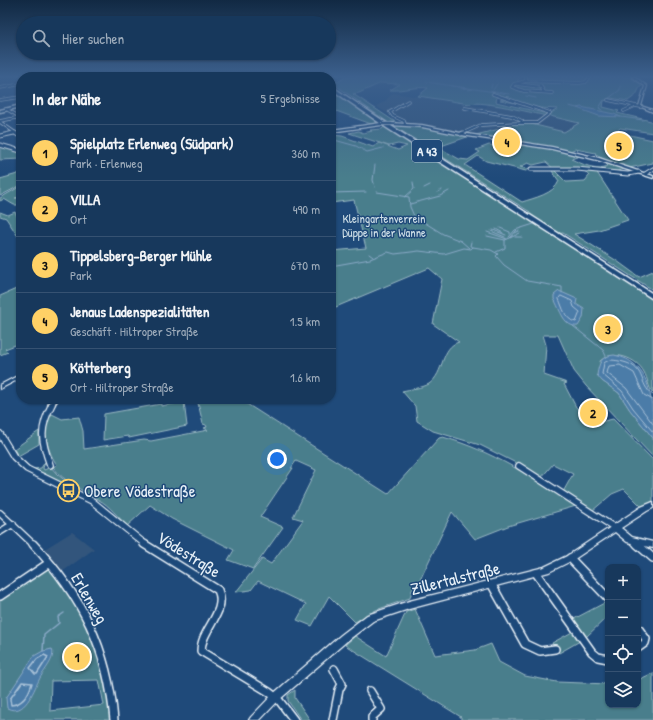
<!DOCTYPE html>
<html lang="de">
<head>
<meta charset="utf-8">
<style>
	body { margin:0; font-family:"Patrick Hand",sans-serif; background:#244365; color:#f1f3f6 }
	.controls { position:absolute; right:12px; bottom:12px; display:grid; overflow:hidden; border-radius:8px; box-shadow:0 1px 3px #0004 }
	.controls button { width:36px; height:36px; display:grid; place-items:center; padding:0; border:0; border-bottom:1px solid #365272; background:#17385c; color:#f1f3f6; font:20px sans-serif }
	.you { position:absolute; left:277px; top:459px; width:14px; height:14px; margin:-10px; border:3px solid #fff; border-radius:50%; background:#1a73e8; box-shadow:0 0 0 6px #1a73e833 }
	.badge { display:grid; place-items:center; width:26px; height:26px; border-radius:50%; background:#ffd166; color:#111; font-size:13px; font-weight:700 }
	.pin { position:absolute; translate:-50% -50%; border:2px solid #fff; box-shadow:0 1px 4px #0006 }
	.list { margin:0; padding:0; list-style:none }
	h2 { display:flex; justify-content:space-between; align-items:center; height:52px; margin:0; padding:0 16px; font-size:17px }
	h2 small { font-size:13px; font-weight:400; color:#9eacbb }
	.list li { display:grid; grid-template-columns:26px 1fr auto; gap:12px; align-items:center; box-sizing:border-box; height:56px; padding:0 16px; border-top:1px solid #365272 }
	.list b { display:block; font-size:15px; white-space:nowrap }
	.list p { margin:0; font-size:13px; white-space:nowrap; color:#9eacbb }
	.list em { font-size:13px; font-style:normal; color:#9eacbb }
	.icon { flex:none; width:22px; height:22px; fill:none; stroke:currentColor; stroke-width:2; stroke-linecap:round; stroke-linejoin:round }
	.map { position:relative; flex:none; width:653px; height:720px; overflow:hidden }
	.search { position:absolute; background:#17385c; box-shadow:0 1px 3px #0004; left:16px; top:16px; width:320px; height:44px; display:flex; align-items:center; gap:10px; box-sizing:border-box; padding:0 14px; border-radius:22px; color:#9eacbb; font-size:15px }
	.panel { position:absolute; background:#17385c; box-shadow:0 1px 3px #0004; left:16px; top:72px; width:320px; height:332px; border-radius:16px }
	.map>svg:first-child { display:block }
</style>
</head>
<body>
<div class="map">
<svg width="653" height="720" viewBox="0 0 653 720">
	<rect width="100%" height="100%" fill="#1f4a7a"/>
	<filter id="ink" filterUnits="userSpaceOnUse"><feTurbulence type="fractalNoise" baseFrequency=".025" numOctaves="2"/><feDisplacementMap in="SourceGraphic" scale="8" xChannelSelector="R" yChannelSelector="G"/><feConvolveMatrix kernelMatrix="1 2 1 2 8 2 1 2 1" color-interpolation-filters="sRGB"/></filter>
	<g filter="url(#ink)">
		<path fill="#32557c" d="M 393,93 L 486,107 L 488,105 L 513,108 L 580,123 L 564,132 L 527,123 L 500,124 L 507,127 L 476,135 L 461,133 L 407,123 L 393,115 L 389,115 L 376,106 L 384,102 Z
			M 72,532 L 94,549 L 62,572 L 43,550 Z"/>
		<path fill="#4a7e8c" stroke="#99b8c2" fill-rule="evenodd" d="M 347,77 L 521,77 L 517,81 L 527,81 L 527,77 L 630,77 L 644,85 L 640,87 L 636,95 L 628,101 L 611,98 L 604,101 L 603,107 L 619,111 L 617,113 L 651,121 L 653,123 L 653,133 L 620,128 L 616,132 L 653,140 L 653,163 L 629,168 L 601,158 L 600,156 L 595,154 L 596,153 L 575,149 L 570,151 L 476,135 L 507,127 L 499,124 L 527,123 L 564,132 L 579,123 L 550,116 L 551,113 L 558,109 L 539,108 L 500,100 L 504,99 L 504,97 L 509,97 L 493,94 L 497,96 L 496,102 L 548,114 L 547,116 C 532,113 482,100 470,104 L 418,96 L 428,88 C 415,86 403,91 390,90 L 400,84 L 381,83 L 359,93 L 353,94 L 397,123 L 389,123 L 331,82 L 331,79 L 336,82 Z
			M 331,90 L 379,123 L 371,124 L 331,109 Z
			M 401,124 L 470,136 L 438,147 L 459,159 L 468,160 L 480,152 L 476,150 L 489,145 L 497,146 L 508,142 L 551,149 L 580,156 L 571,159 C 583,164 595,171 608,166 L 605,163 L 608,163 L 625,169 L 617,171 L 596,171 L 628,220 L 599,230 L 574,234 L 617,261 L 639,277 L 653,271 L 653,290 L 563,233 L 552,235 L 653,300 L 653,393 C 648,387 648,379 644,372 C 637,358 612,349 600,361 L 602,381 L 619,393 L 630,410 L 653,438 L 653,457 L 586,386 L 574,371 L 558,335 L 543,335 L 546,345 L 544,375 L 567,383 L 564,384 L 576,407 L 591,424 L 613,419 L 653,460 L 653,502 L 642,507 L 624,489 L 612,494 L 592,511 L 563,492 L 573,474 L 553,464 L 541,478 L 528,469 L 480,445 L 433,431 L 417,421 L 415,406 L 402,391 C 410,389 422,388 429,384 C 445,373 440,347 459,342 L 433,324 L 442,279 L 429,268 L 331,309 L 331,251 L 366,248 L 354,200 L 331,203 L 331,135 L 342,136 L 373,147 L 379,143 L 398,150 L 407,146 L 398,144 L 389,146 L 349,133 L 359,131 L 363,133 L 372,131 L 370,130 L 382,129 L 385,126 L 520,214 L 530,212 L 392,125 ZM 478,156 L 486,161 L 526,171 L 529,169 L 520,167 L 528,163 L 533,165 L 546,162 L 555,170 L 584,170 L 589,176 L 585,181 L 566,182 L 554,170 L 552,171 L 559,181 C 554,194 534,198 522,202 L 465,165 Z
			M 0,146 L 21,152 L 21,159 L 0,160 Z
			M 21,173 L 21,185 L 0,196 L 0,179 Z
			M 21,186 L 21,196 L 15,198 L 21,199 L 21,205 L 14,205 L 4,199 L 0,201 L 0,198 Z
			M 0,212 L 8,215 L 15,212 L 21,225 L 21,241 L 6,218 L 0,216 Z
			M 21,287 L 21,347 L 18,344 L 5,349 L 8,352 L 0,355 L 0,296 Z
			M 197,399 L 239,399 L 388,494 L 439,438 L 443,437 C 492,451 534,478 576,506 L 508,526 L 475,539 L 452,512 L 420,580 L 412,590 L 410,598 L 376,610 L 355,622 L 329,596 L 312,626 L 297,620 L 306,604 L 258,581 L 251,590 L 236,592 L 262,559 L 271,564 L 303,520 L 293,517 L 316,470 L 296,461 L 291,468 L 293,468 L 260,517 L 283,527 L 253,569 L 228,560 L 234,550 L 172,519 L 150,505 L 127,526 C 119,518 109,505 99,500 C 84,491 64,482 53,467 L 57,465 C 48,452 39,427 52,414 L 62,419 L 79,417 L 83,431 L 84,449 L 144,440 L 151,441 L 208,430 L 204,428 L 207,427 L 206,425 L 203,424 Z
			M 184,402 L 187,426 L 129,438 L 128,436 L 103,440 L 104,414 L 161,404 L 161,406 Z
			M 39,431 L 39,444 L 18,456 L 14,449 Z
			M 45,462 L 43,468 L 44,470 L 51,467 L 57,474 L 77,490 L 34,469 L 41,468 Z
			M 46,569 L 52,571 C 82,610 113,668 110,720 L 0,720 L 0,599 ZM 99,680 L 104,705 L 50,711 L 51,681 Z
			M 608,601 L 608,616 L 585,638 L 572,620 Z
			M 415,609 L 435,655 L 475,650 L 491,644 L 499,662 L 525,676 L 557,682 L 608,684 L 608,705 L 638,705 L 638,680 L 653,673 L 653,720 L 461,720 L 461,717 L 345,645 L 355,636 L 386,656 L 406,612 Z
			M 574,631 L 580,641 L 559,653 L 552,643 Z
			M 295,690 L 295,698 L 310,720 L 301,720 L 288,701 L 288,695 Z"/>
		<path fill="#4b7ba8" stroke="#8aaac8" d="M 581,107 L 614,114 L 621,117 L 599,116 L 577,108 Z
			M 559,291 L 577,299 L 576,304 L 584,309 L 583,318 L 578,326 C 564,328 560,309 554,299 L 554,295 Z
			M 614,355 C 653,362 653,404 653,438 L 630,410 L 619,393 L 602,381 L 597,375 C 599,363 601,356 614,355 Z
			M 52,649 C 56,659 43,671 39,680 C 33,691 25,717 7,708 L 6,698 L 34,656 L 43,651 Z"/>
		<g fill="none" stroke-linecap="round" stroke-linejoin="round">
			<path stroke="#a9c2d8" stroke-width="1" d="M 561,296 L 572,301 L 574,307 L 580,312 L 576,322 C 565,320 563,308 559,299 Z
				M 653,395 C 637,384 648,366 619,361 C 613,360 609,359 604,363 L 602,374 L 622,391 L 633,408 L 653,432
				M 653,400 L 644,395 L 634,373 L 620,365 L 609,366 L 607,373 L 626,388 L 653,424"/>
			<path stroke="#a9c2d8" stroke-width="1.5" d="M 44,655 L 48,657 L 37,674 L 35,674 L 30,668 L 37,659 Z
				M 22,682 L 32,683 C 29,694 23,704 11,705 L 10,699 Z"/>
			<path stroke="#8aaac8" stroke-width="1" d="M 426,82 L 509,94
				M 451,86 L 468,88
				M 491,88 L 492,84
				M 461,89 L 466,88
				M 468,90 L 473,89
				M 493,90 L 497,84
				M 526,96 L 536,98
				M 609,98 L 620,90 L 620,86
				M 569,106 L 577,108
				M 602,110 L 599,108 L 604,100
				M 621,117 L 643,120
				M 331,139 L 356,146 L 367,152 L 383,148
				M 375,165 L 373,180 L 375,187
				M 424,188 L 430,185
				M 377,192 L 409,197 L 410,207 L 414,216 L 443,234 L 461,241 L 469,248
				M 438,192 L 442,190
				M 331,193 L 366,192
				M 405,197 L 414,189 L 413,182
				M 410,204 L 440,196 L 449,191
				M 500,228 L 510,232 L 510,234
				M 496,229 L 503,233
				M 493,230 L 506,235
				M 491,231 L 505,237
				M 487,232 L 507,239
				M 515,233 L 519,231
				M 487,236 L 505,240
				M 509,237 L 515,230 L 534,224
				M 515,237 L 522,237
				M 510,238 L 520,233
				M 471,242 L 470,246 L 473,247
				M 496,252 L 505,248 L 505,240 L 510,238 L 517,230
				M 369,254 L 373,257
				M 331,266 L 370,259 L 388,252 L 395,254 L 419,251 L 444,254 L 464,248 L 471,249 L 473,247 L 491,250 L 498,254 L 496,256 L 504,265 L 527,281 L 562,287 L 562,293
				M 573,326 L 603,350 L 606,356"/>
			<path stroke="#8aaac8" stroke-width="1.5" d="M 43,651 L 44,635 L 59,623 L 58,617 L 64,613"/>
			<defs>
				<path id="minor-far4" d="M 526,77 L 526,81 L 514,84 L 512,87 L 524,91 L 552,93
					M 526,81 L 579,83 L 586,82 L 590,77
					M 517,84 L 541,87 L 544,92
					M 0,88 L 21,84
					M 493,94 L 550,113 L 537,123 L 520,123
					M 0,100 L 21,97
					M 608,100 L 641,107
					M 6,109 L 20,117
					M 624,111 L 635,106
					M 0,121 L 21,117
					M 0,122 L 17,134
					M 405,124 L 404,121 L 393,116 L 390,112 L 408,101
					M 9,134 L 14,133
					M 461,134 L 481,125 L 520,123 L 522,121 L 512,116 L 465,108"/>
				<path id="minor-far3" d="M 15,133 L 21,137
					M 461,134 L 463,133
					M 0,136 L 14,133
					M 0,145 L 21,151
					M 531,169 L 577,169 L 628,174 L 639,172
					M 645,174 L 653,169"/>
				<path id="minor-far2" d="M 51,405 L 55,399"/>
				<path id="minor-far1" d="M 0,434 L 14,457 L 27,469 L 92,501 L 146,545
					M 50,465 C 41,440 39,429 52,404
					M 519,466 L 615,528
					M 0,513 L 34,545
					M 0,532 L 13,524
					M 634,542 L 638,545"/>
				<path id="minor" d="M 33,544 C 82,596 108,649 114,720
					M 144,544 L 218,590 C 228,612 201,629 201,651 L 269,692 L 278,699 L 294,720
					M 637,544 L 653,558
					M 570,558 L 608,598
					M 536,573 L 592,652 L 598,657 L 608,659
					M 492,585 L 525,644 L 540,651 L 555,649
					M 0,596 L 49,563
					M 638,628 L 646,639 L 645,643 L 638,648
					M 370,691 L 381,709 L 372,717 L 372,720
					M 333,720 L 339,690 L 342,684 L 334,669"/>
				<path id="tertiary" d="M 632,77 L 635,77 L 647,86 L 641,106 L 653,110 L 653,112 L 639,106 L 645,86 Z
					M 381,123 L 382,124 L 382,125 L 331,132 L 331,130 Z
					M 391,123 L 422,125 L 461,133 L 552,147 L 599,158 L 653,176 L 653,178 L 597,160 L 552,149 L 461,135 L 422,127 L 390,125 L 390,124 Z
					M 21,374 L 21,378 L 0,389 L 0,385 Z
					M 653,502 L 653,508 L 647,511 L 621,528 L 632,537 L 653,542 L 653,548 L 627,542 L 615,532 L 573,560 L 549,572 L 409,609 L 373,621 L 347,641 L 279,700 L 260,720 L 249,720 L 251,717 L 273,694 L 341,635 L 367,615 L 409,601 L 544,567 L 567,556 L 641,507 Z"/>
				<path id="secondary" d="M 21,105 L 21,107 L 0,112 L 0,110 Z"/>
				<path id="motorway" d="M 331,86 L 391,126 L 653,294 L 653,299 L 387,128 L 331,89 Z"/>
			</defs>
			<use href="#minor-far4" stroke="#e8f1f8" stroke-width="3.5"/>
			<use href="#minor-far3" stroke="#e8f1f8" stroke-width="5"/>
			<use href="#minor-far2" stroke="#e8f1f8" stroke-width="8"/>
			<use href="#minor-far1" stroke="#e8f1f8" stroke-width="8"/>
			<use href="#minor" stroke="#e8f1f8" stroke-width="10"/>
			<use href="#tertiary" stroke="#e8f1f8" stroke-width="2.5"/>
			<use href="#secondary" stroke="#e8f1f8" stroke-width="3"/>
			<use href="#motorway" stroke="#e8f1f8" stroke-width="3"/>
			<use href="#minor-far4" stroke="#1f4a7a" stroke-width="2"/>
			<use href="#minor-far3" stroke="#1f4a7a" stroke-width="3"/>
			<use href="#minor-far2" stroke="#1f4a7a" stroke-width="4.5"/>
			<use href="#minor-far1" stroke="#1f4a7a" stroke-width="5.5"/>
			<use href="#minor" stroke="#1f4a7a" stroke-width="7"/>
			<use href="#tertiary" fill="#1f4a7a" fill-rule="evenodd"/>
			<use href="#secondary" fill="#1f4a7a" fill-rule="evenodd"/>
			<use href="#motorway" fill="#1f4a7a" fill-rule="evenodd"/>
			<defs>
				<path id="tertiary-bridge" d="M 381,124 L 391,124"/>
			</defs>
			<use href="#tertiary-bridge" stroke="#e8f1f8" stroke-width="4" stroke-linecap="butt"/>
			<use href="#tertiary-bridge" stroke="#1f4a7a" stroke-width="2.5"/>
		</g>
	</g>
	<linearGradient id="sky" x2="0" y2="1"><stop stop-color="#112943"/><stop offset="0.43" stop-color="#3c608d"/><stop offset="1" stop-color="#3c608d" stop-opacity="0"/></linearGradient>
	<rect width="653" height="178" fill="url(#sky)"/>
	<defs>
		<symbol id="bus-ring" viewBox="-11 -11 22 22"><circle r="9.5" fill="#1f4a7a" stroke="#ffd166" stroke-width="1.5"/><path d="M-5-6H5V4H4V6H2V4H-2V6H-4V4H-5ZM-3.5-4V0h7V-4ZM-3.5 1.2v1.5H-2V1.2ZM2 1.2v1.5H3.5V1.2Z" fill="#ffd166"/></symbol>
	</defs>
	<g fill-rule="evenodd">
		<use href="#bus-ring" x="56" y="478" width="25" height="25"/>
	</g>
	<g text-anchor="middle" dominant-baseline="central" stroke-width="3" stroke-linejoin="round" paint-order="stroke">
		<g font-size="12" fill="#d0e0e8" stroke="#1f4a7a">
			<text x="384" y="218">Kleingartenverrein<tspan x="384" dy="14">Düppe in der Wanne</tspan></text>
		</g>
		<rect fill="#1f4a7a" stroke="#acbfd2" stroke-width="1" x="412" y="140" width="30" height="22" rx="3"/>
		<g font-size="13" font-weight="bold" fill="#e8f1f8">
			<text x="427" y="151">A 43</text>
		</g>
		<g font-size="17" fill="#e8f1f8" stroke="#1f4a7a" text-anchor="start">
			<text x="84" y="490">Obere Vödestraße</text>
		</g>
		<g font-size="17" fill="#e8f1f8" stroke="#1f4a7a">
			<text transform="translate(189 554) rotate(32)">Vödestraße</text>
			<text transform="translate(455 578) rotate(-14)">Zillertalstraße</text>
			<text transform="translate(90 598) rotate(60)">Erlenweg</text>
		</g>
	</g>
</svg>
<div class="controls">
<button>+</button>
<button>−</button>
<button><svg class="icon" aria-label="locate" viewBox="0 0 24 24"><circle cx="12" cy="12" r="6"/><path d="M12 2v4M12 18v4M2 12h4M18 12h4"/></svg></button>
<button><svg class="icon" aria-label="layers" viewBox="0 0 24 24"><path d="M12 4l9 5-9 5-9-5zM3 14l9 5 9-5"/></svg></button>
</div>
<div class="you"></div>
<div class="pin badge" style="left:77px;top:657px">1</div>
<div class="pin badge" style="left:593px;top:413px">2</div>
<div class="pin badge" style="left:608px;top:329px">3</div>
<div class="pin badge" style="left:507px;top:142px">4</div>
<div class="pin badge" style="left:619px;top:146px">5</div>
<div class="search"><svg class="icon" aria-label="search" viewBox="0 0 24 24"><circle cx="10" cy="10" r="6"/><path d="M15 15l6 6"/></svg>Hier suchen</div>
<section class="panel">
<h2>In der Nähe<small>5 Ergebnisse</small></h2>
<ul class="list">
<li><span class="badge">1</span><div><b>Spielplatz Erlenweg (Südpark)</b><p>Park · Erlenweg</p></div><em>360 m</em></li>
<li><span class="badge">2</span><div><b>VILLA</b><p>Ort</p></div><em>490 m</em></li>
<li><span class="badge">3</span><div><b>Tippelsberg-Berger Mühle</b><p>Park</p></div><em>670 m</em></li>
<li><span class="badge">4</span><div><b>Jenaus Ladenspezialitäten</b><p>Geschäft · Hiltroper Straße</p></div><em>1.5 km</em></li>
<li><span class="badge">5</span><div><b>Kötterberg</b><p>Ort · Hiltroper Straße</p></div><em>1.6 km</em></li>
</ul>
</section>
</div>
</body>
</html>
